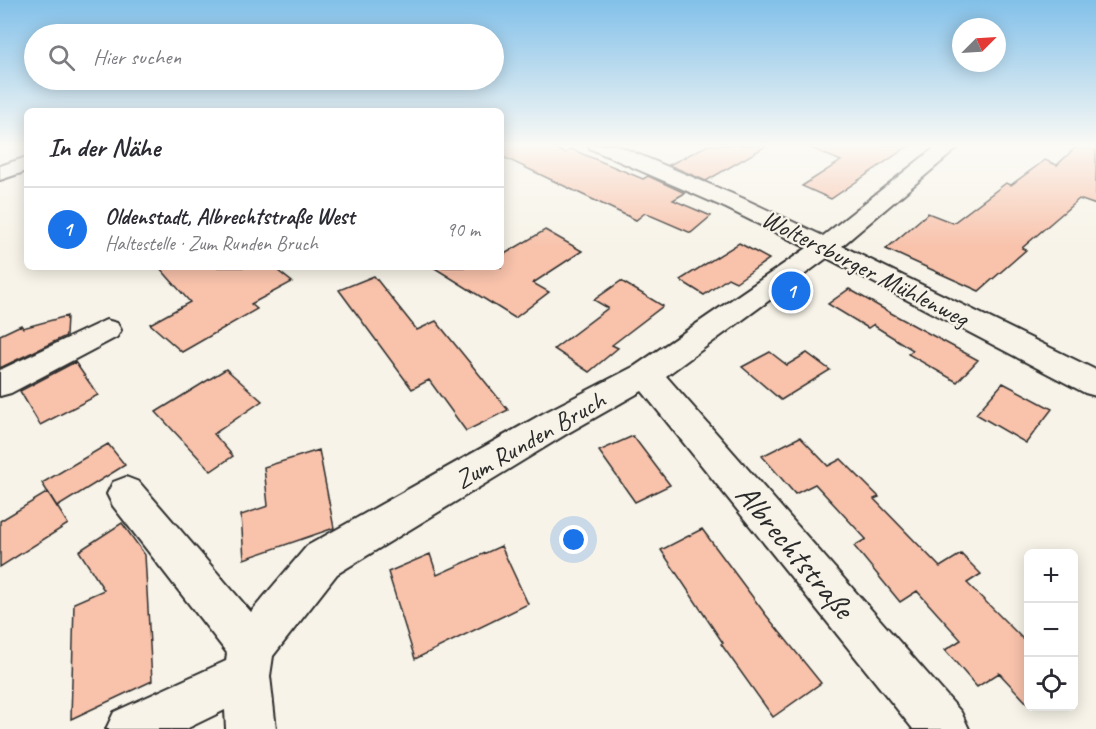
<!DOCTYPE html>
<html lang="de">
<head>
<meta charset="utf-8">
<style>
	body { margin:0; font-family:Caveat,sans-serif; background:#f7f7f7; color:#2b2b33 }
	.controls { position:absolute; right:18px; bottom:18px; display:grid; overflow:hidden; border-radius:9px; box-shadow:0 3px 15px #0003 }
	.controls button { width:54px; height:54px; display:grid; place-items:center; padding:0; border:0; border-bottom:2px solid #e1e1e2; background:#fff; color:#2b2b33; font:30px sans-serif }
	.compass { position:absolute; left:952px; top:18px; width:54px; height:54px; border-radius:50%; background:#fff; box-shadow:0 3px 15px #0003; rotate:66deg }
	.you { position:absolute; left:574px; top:540px; width:21px; height:21px; margin:-15px; border:4px solid #fff; border-radius:50%; background:#1a73e8; box-shadow:0 0 0 9px #1a73e833 }
	.badge { display:grid; place-items:center; width:39px; height:39px; border-radius:50%; background:#1a73e8; color:#fff; font-size:20px; font-weight:700 }
	.pin { position:absolute; translate:-50% -50%; border:3px solid #fff; box-shadow:0 2px 6px #0006 }
	.list { margin:0; padding:0; list-style:none }
	h2 { display:flex; justify-content:space-between; align-items:center; height:78px; margin:0; padding:0 24px; font-size:26px }
	h2 small { font-size:20px; font-weight:400; color:#7c7c81 }
	.list li { display:grid; grid-template-columns:39px 1fr auto; gap:18px; align-items:center; box-sizing:border-box; height:84px; padding:0 24px; border-top:2px solid #e1e1e2 }
	.list b { display:block; font-size:22px; white-space:nowrap }
	.list p { margin:0; font-size:20px; white-space:nowrap; color:#7c7c81 }
	.list em { font-size:20px; font-style:normal; color:#7c7c81 }
	.icon { flex:none; width:33px; height:33px; fill:none; stroke:currentColor; stroke-width:2; stroke-linecap:round; stroke-linejoin:round }
	.map { position:relative; flex:none; width:1096px; height:729px; overflow:hidden }
	.search { position:absolute; background:#fff; box-shadow:0 3px 15px #0003; left:24px; top:24px; width:480px; height:66px; display:flex; align-items:center; gap:15px; box-sizing:border-box; padding:0 21px; border-radius:33px; color:#7c7c81; font-size:22px }
	.panel { position:absolute; background:#fff; box-shadow:0 3px 15px #0003; left:24px; top:108px; width:480px; height:162px; border-radius:9px }
	.map>svg:first-child { display:block }
</style>
</head>
<body>
<div class="map">
<svg width="1096" height="729" viewBox="0 0 1096 729">
	<rect width="100%" height="100%" fill="#f7f3e8"/>
	<filter id="ink" filterUnits="userSpaceOnUse"><feTurbulence type="fractalNoise" baseFrequency=".0167" numOctaves="2"/><feDisplacementMap in="SourceGraphic" scale="12" xChannelSelector="R" yChannelSelector="G"/><feConvolveMatrix kernelMatrix="1 2 1 2 8 2 1 2 1" color-interpolation-filters="sRGB"/></filter>
	<g filter="url(#ink)">
		<path fill="#f8c2ab" stroke="#2b2b2b" stroke-width="1.5" d="M 501,145 L 546,145 L 565,153 L 571,149 L 643,179 L 648,176 L 685,193 L 673,200 L 711,216 L 691,233 L 645,213 L 636,220 L 501,156 Z
			M 708,145 L 768,145 L 706,181 L 669,165 Z
			M 804,145 L 910,145 L 831,199 L 802,186 L 841,161 Z
			M 1078,145 L 1096,145 L 1096,205 L 1079,199 L 1022,248 L 1026,250 L 979,291 L 886,249 L 928,213 L 953,223 L 1006,183 L 1011,185 L 1045,160 L 1057,165 Z
			M 545,230 L 582,251 L 533,283 L 549,292 L 515,318 L 433,267 L 501,267 L 501,256 Z
			M 739,243 L 769,259 L 736,282 L 728,278 L 704,295 L 680,280 Z
			M 159,267 L 273,267 L 292,282 L 251,304 L 257,309 L 182,352 L 150,324 L 190,302 Z
			M 374,276 L 417,330 L 436,321 L 508,410 L 466,431 L 429,380 L 412,389 L 339,290 Z
			M 621,281 L 663,306 L 612,345 L 618,348 L 589,372 L 554,349 L 608,308 L 594,300 Z
			M 849,289 L 889,312 L 978,360 L 957,382 L 908,354 L 913,350 L 873,325 L 874,324 L 868,328 L 828,304 Z
			M 67,316 L 66,336 L 0,368 L 0,335 L 21,325 L 23,328 Z
			M 770,352 L 787,365 L 807,353 L 830,370 L 781,400 L 742,367 Z
			M 75,362 L 98,395 L 40,425 L 20,391 Z
			M 226,369 L 262,401 L 214,434 L 233,456 L 211,471 L 156,412 Z
			M 1003,383 L 1052,409 L 1026,443 L 976,414 Z
			M 633,436 L 670,485 L 635,502 L 599,451 Z
			M 800,437 L 828,466 L 841,459 L 879,497 L 874,499 L 940,567 L 961,554 L 981,574 L 967,583 L 1029,645 L 1029,705 L 999,673 L 977,687 L 945,650 L 961,640 L 917,591 L 900,602 L 854,546 L 866,539 L 815,484 L 795,494 L 762,456 Z
			M 108,444 L 125,465 L 57,507 L 42,483 Z
			M 319,450 L 334,528 L 244,559 L 241,515 L 268,506 L 264,467 Z
			M 48,492 L 68,524 L 0,567 L 0,521 Z
			M 122,523 L 145,555 L 152,681 L 71,719 L 74,603 L 104,590 L 79,551 Z
			M 702,529 L 766,615 L 821,683 L 773,717 L 721,644 L 723,643 L 661,550 Z
			M 501,546 L 528,604 L 415,659 L 388,572 L 430,554 L 437,575 Z"/>
		<g fill="none" stroke-linecap="round" stroke-linejoin="round">
			<defs>
				<path id="minor" d="M 588,145 L 616,145 L 742,198 L 823,236 L 938,145 L 961,145 L 842,246 L 1096,370 L 1096,396 L 1085,393 L 827,258 L 666,376 L 961,712 L 969,729 L 913,729 L 642,391 L 568,433 L 337,574 L 273,656 L 270,676 L 276,729 L 226,729 L 225,710 L 186,729 L 106,729 L 114,712 L 226,661 L 227,653 L 113,506 L 107,494 L 113,482 L 126,477 L 139,482 L 251,612 L 307,546 L 544,413 L 635,366 L 807,248 L 726,208 L 591,149 Z
					M 27,157 L 27,171 L 0,180 L 0,166 Z
					M 106,320 L 117,323 L 121,330 L 117,337 L 11,393 L 0,396 L 0,370 Z"/>
			</defs>
			<use href="#minor" stroke="#2b2b2b" stroke-width="4"/>
			<use href="#minor" fill="#f7f3e8" fill-rule="evenodd"/>
		</g>
	</g>
	<linearGradient id="sky" x2="0" y2="1"><stop stop-color="#82c0e9"/><stop offset="0.59" stop-color="#fbfaf5"/><stop offset="1" stop-color="#fbfaf5" stop-opacity="0"/></linearGradient>
	<rect width="1096" height="247" fill="url(#sky)"/>
	<g text-anchor="middle" dominant-baseline="central" stroke-width="4.5" stroke-linejoin="round" paint-order="stroke">
		<g font-size="26" fill="#2b2b2b" stroke="#f7f3e8">
			<text transform="translate(865 268) rotate(27)">Woltersburger Mühlenweg</text>
			<text transform="translate(530 440) rotate(-30)">Zum Runden Bruch</text>
		</g>
		<g font-size="32" fill="#2b2b2b" stroke="#f7f3e8">
			<text transform="translate(795 551) rotate(50)">Albrechtstraße</text>
		</g>
	</g>
</svg>
<div class="controls">
<button>+</button>
<button>−</button>
<button><svg class="icon" aria-label="locate" viewBox="0 0 24 24"><circle cx="12" cy="12" r="6"/><path d="M12 2v4M12 18v4M2 12h4M18 12h4"/></svg></button>
</div>
<svg class="compass" viewBox="-18 -18 36 36"><path d="M0-13l5 13h-10z" fill="#e53935"/><path d="M0 13l5-13h-10z" fill="#7c7c81"/></svg>
<div class="you"></div>
<div class="pin badge" style="left:791px;top:291px">1</div>
<div class="search"><svg class="icon" aria-label="search" viewBox="0 0 24 24"><circle cx="10" cy="10" r="6"/><path d="M15 15l6 6"/></svg>Hier suchen</div>
<section class="panel">
<h2>In der Nähe<small></small></h2>
<ul class="list">
<li><span class="badge">1</span><div><b>Oldenstadt, Albrechtstraße West</b><p>Haltestelle · Zum Runden Bruch</p></div><em>90 m</em></li>
</ul>
</section>
</div>
</body>
</html>
